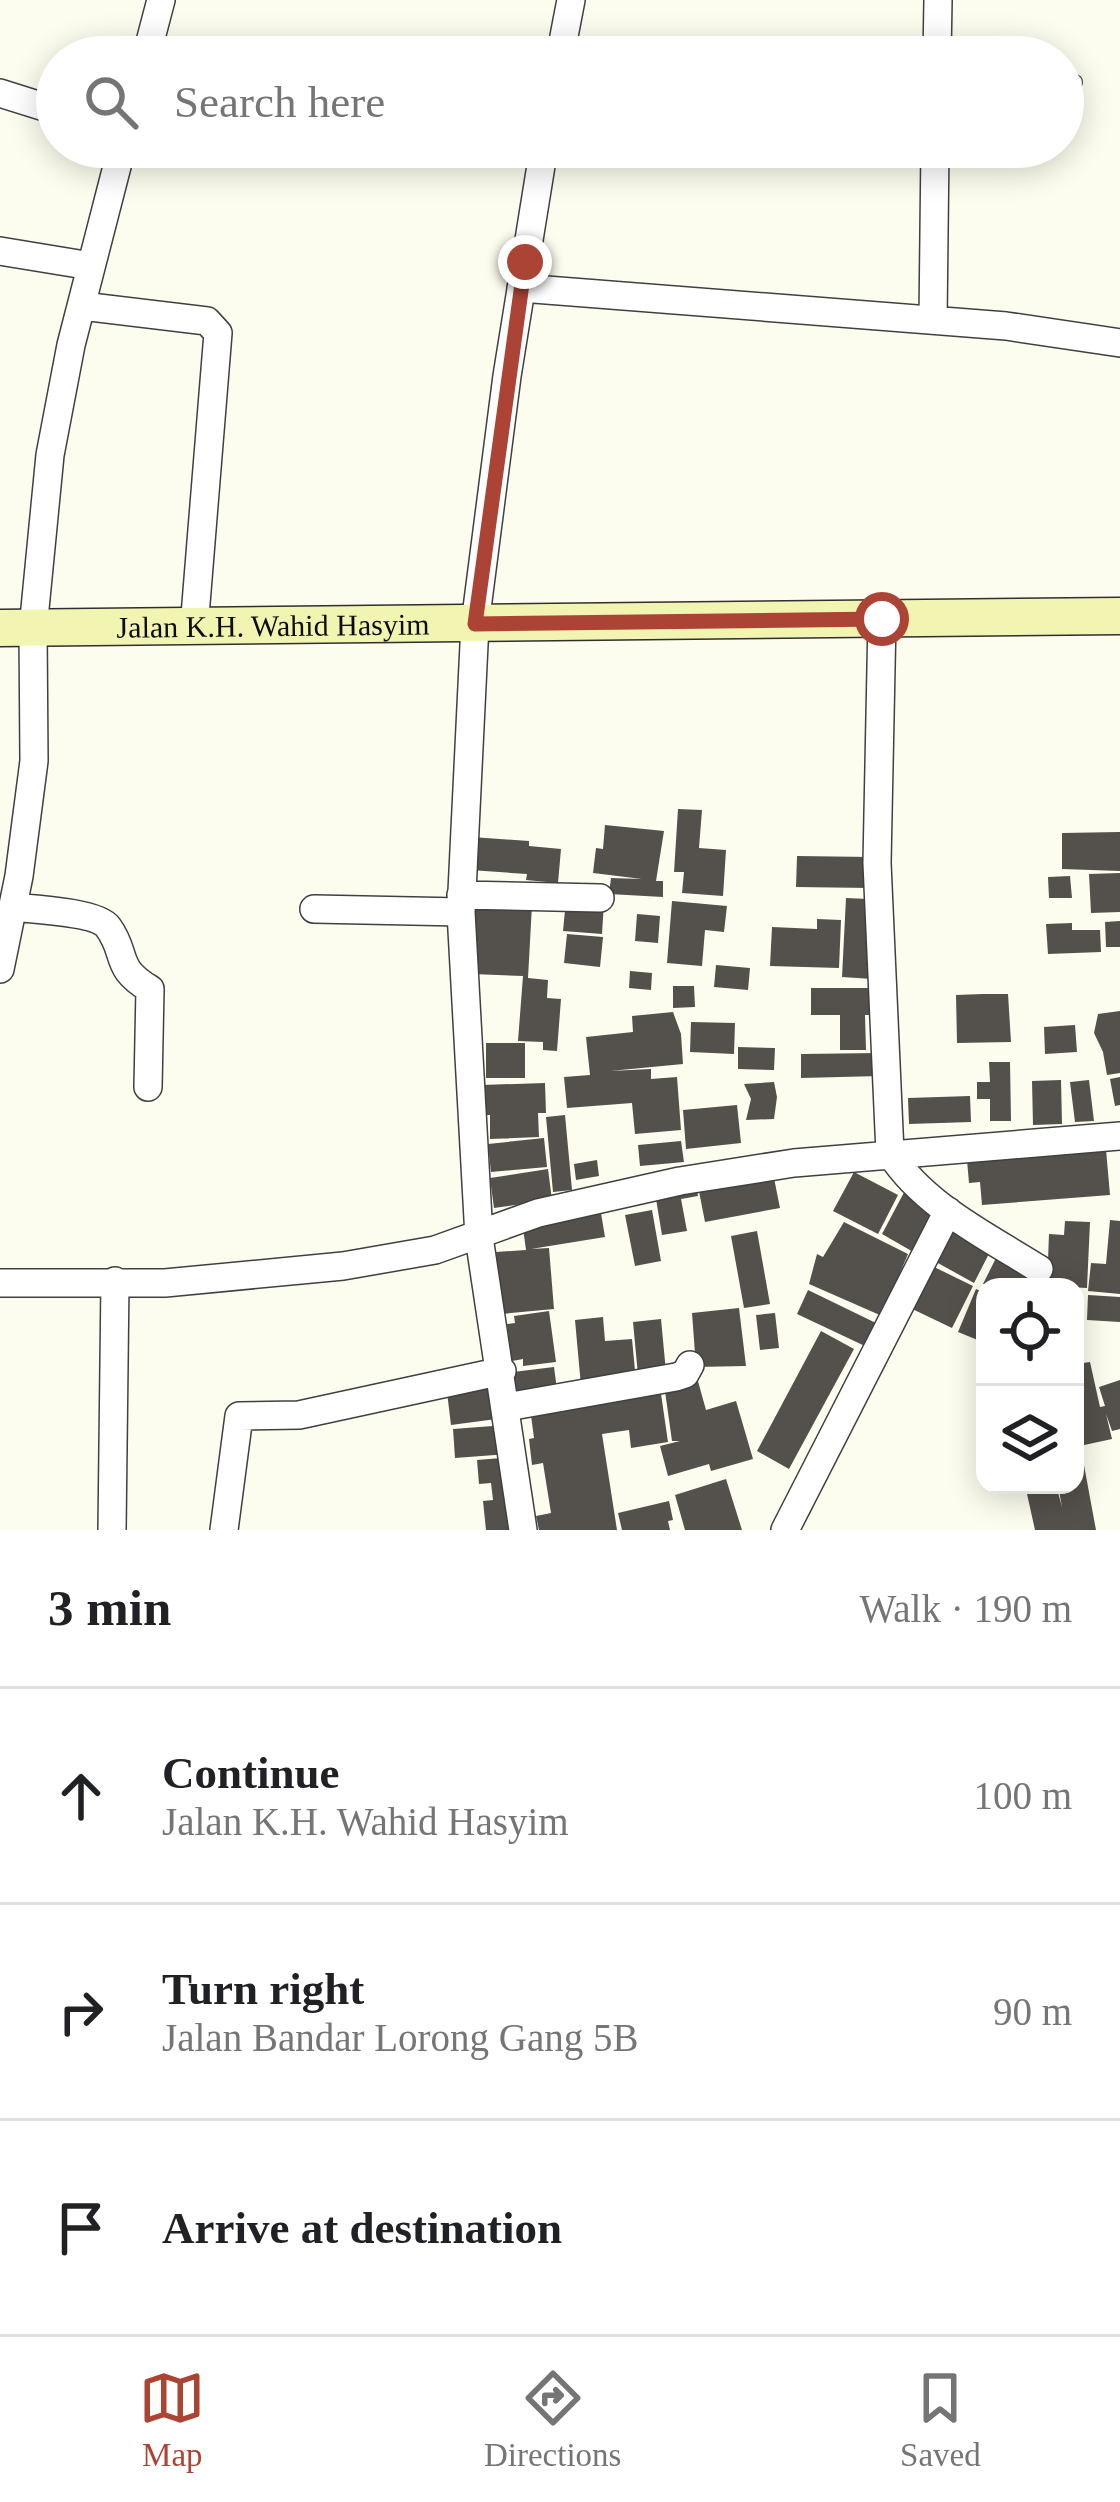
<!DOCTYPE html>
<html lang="en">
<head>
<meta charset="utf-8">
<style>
	body { margin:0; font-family:Georgia,serif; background:#f2f2f2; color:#202124 }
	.controls { position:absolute; right:36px; bottom:36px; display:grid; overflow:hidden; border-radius:24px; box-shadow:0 6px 30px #0003 }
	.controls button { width:108px; height:108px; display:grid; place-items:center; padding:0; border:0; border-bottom:3px solid #e0e0e0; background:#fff; color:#202124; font:60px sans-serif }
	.stop { position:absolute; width:36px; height:36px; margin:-27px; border:9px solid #ac4436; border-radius:50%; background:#fff }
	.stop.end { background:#ac4436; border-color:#fff; box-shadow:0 3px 12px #0008 }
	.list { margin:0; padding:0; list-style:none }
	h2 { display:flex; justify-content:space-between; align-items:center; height:156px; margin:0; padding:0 48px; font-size:51px }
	h2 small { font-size:39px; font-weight:400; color:#757577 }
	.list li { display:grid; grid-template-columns:78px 1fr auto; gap:36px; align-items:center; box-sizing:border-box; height:216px; padding:0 48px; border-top:3px solid #e0e0e0 }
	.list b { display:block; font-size:45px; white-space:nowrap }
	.list p { margin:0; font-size:39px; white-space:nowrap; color:#757577 }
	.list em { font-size:39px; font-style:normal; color:#757577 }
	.icon { flex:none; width:66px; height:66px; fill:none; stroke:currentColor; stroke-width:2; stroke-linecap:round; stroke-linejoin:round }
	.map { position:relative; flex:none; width:1120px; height:1530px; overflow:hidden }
	.search { position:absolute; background:#fff; box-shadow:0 6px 30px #0003; left:36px; right:36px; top:36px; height:132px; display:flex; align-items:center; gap:30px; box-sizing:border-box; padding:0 42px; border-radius:66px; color:#757577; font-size:45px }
	.sheet { height:804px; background:#fff }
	nav { display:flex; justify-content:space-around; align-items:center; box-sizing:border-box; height:168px; border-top:3px solid #e0e0e0; background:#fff; font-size:33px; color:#757577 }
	nav a { display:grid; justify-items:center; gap:6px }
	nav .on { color:#ac4436 }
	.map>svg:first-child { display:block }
</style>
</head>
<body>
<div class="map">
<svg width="1120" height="1530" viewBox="0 0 1120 1530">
	<rect width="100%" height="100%" fill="#fdfdef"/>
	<path fill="#54504b" d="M 678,809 L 702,810 L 699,848 L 726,850 L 723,896 L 682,893 L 684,872 L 674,872 Z
		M 605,825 L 664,831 L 656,881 L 663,881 L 663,897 L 609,894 L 611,878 L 642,879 L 593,873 L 596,848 L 603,849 Z
		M 1120,832 L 1120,871 L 1062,869 L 1062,833 Z
		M 472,837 L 529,841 L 529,846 L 561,849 L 558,883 L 526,880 L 527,874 L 470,870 Z
		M 797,856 L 871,857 L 870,888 L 796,887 Z
		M 1120,873 L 1120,912 L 1091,913 L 1089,874 Z
		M 1070,876 L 1072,898 L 1049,898 L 1048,877 Z
		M 846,898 L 869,899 L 872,979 L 842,977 Z
		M 476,900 L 532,905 L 528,978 L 548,980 L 547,998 L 561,999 L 557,1051 L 543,1050 L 543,1042 L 518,1041 L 523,976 L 472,974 Z
		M 566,900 L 604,902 L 602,934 L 563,931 Z
		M 672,901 L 727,906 L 724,932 L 705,930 L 702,966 L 667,963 Z
		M 637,914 L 660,916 L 658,943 L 635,941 Z
		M 817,919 L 841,920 L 839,968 L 770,966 L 772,927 L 817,929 Z
		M 1120,921 L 1120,947 L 1106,947 L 1105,922 Z
		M 1072,923 L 1072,930 L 1100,930 L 1101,952 L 1048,954 L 1046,924 Z
		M 567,934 L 603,937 L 600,967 L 564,963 Z
		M 716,965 L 750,968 L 748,990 L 714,987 Z
		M 630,971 L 652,973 L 651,990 L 629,988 Z
		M 673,986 L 694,986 L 695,1007 L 673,1008 Z
		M 811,988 L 877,988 L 877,1015 L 865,1015 L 866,1050 L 840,1050 L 840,1015 L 811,1015 Z
		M 983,994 L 1008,994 L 1011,1042 L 957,1043 L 956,995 Z
		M 1120,1011 L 1120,1073 L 1107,1075 L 1103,1052 L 1094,1033 L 1098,1014 Z
		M 673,1012 L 681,1034 L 683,1064 L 610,1071 L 651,1069 L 651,1079 L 677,1077 L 681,1130 L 635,1134 L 632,1103 L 567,1108 L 564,1077 L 590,1075 L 586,1037 L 633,1032 L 632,1016 Z
		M 691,1022 L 735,1023 L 734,1054 L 690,1052 Z
		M 1075,1025 L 1077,1052 L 1045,1054 L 1044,1027 Z
		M 486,1043 L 525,1043 L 525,1078 L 486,1078 Z
		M 738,1047 L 775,1048 L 774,1070 L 738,1069 Z
		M 880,1053 L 880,1076 L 801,1078 L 801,1054 Z
		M 989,1062 L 1010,1062 L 1011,1121 L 990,1121 L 990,1099 L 977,1099 L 977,1082 L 990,1082 Z
		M 1120,1077 L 1120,1105 L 1115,1106 L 1110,1079 Z
		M 1061,1080 L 1062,1124 L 1033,1125 L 1032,1081 Z
		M 1089,1080 L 1094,1121 L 1075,1122 L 1070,1082 Z
		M 774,1082 L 777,1097 L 774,1119 L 746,1120 L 751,1099 L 744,1084 Z
		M 545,1083 L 546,1113 L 538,1113 L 539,1137 L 490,1139 L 490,1115 L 483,1115 L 482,1085 Z
		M 970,1096 L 971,1122 L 909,1124 L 908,1098 Z
		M 737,1105 L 741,1143 L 686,1149 L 683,1110 Z
		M 565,1115 L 572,1190 L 553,1192 L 546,1117 Z
		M 544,1138 L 547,1167 L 491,1172 L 488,1144 Z
		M 1105,1138 L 1110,1195 L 982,1205 L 980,1182 L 969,1183 L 966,1149 Z
		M 681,1141 L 684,1162 L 640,1166 L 638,1145 Z
		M 597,1160 L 599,1176 L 576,1180 L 574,1164 Z
		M 772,1168 L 780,1208 L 705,1222 L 697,1181 Z
		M 548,1169 L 552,1200 L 494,1208 L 490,1178 Z
		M 854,1172 L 898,1195 L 878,1234 L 833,1211 Z
		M 695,1180 L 698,1196 L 681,1199 L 687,1231 L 662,1235 L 654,1187 Z
		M 909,1183 L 941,1206 L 915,1253 L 882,1234 Z
		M 599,1201 L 605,1237 L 531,1249 L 549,1248 L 554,1309 L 501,1314 L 496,1252 L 526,1250 L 522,1221 Z
		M 652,1210 L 661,1261 L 635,1266 L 625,1215 Z
		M 948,1217 L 995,1242 L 974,1283 L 927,1257 Z
		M 1110,1220 L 1120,1221 L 1120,1294 L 1088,1291 L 1091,1263 L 1106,1264 Z
		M 1065,1221 L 1090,1222 L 1087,1288 L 1047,1286 L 1049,1234 L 1064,1235 Z
		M 844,1222 L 908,1254 L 882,1316 L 809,1284 L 817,1254 L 823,1257 Z
		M 757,1231 L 770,1304 L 744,1308 L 731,1236 Z
		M 999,1252 L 1040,1272 L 1033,1287 L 983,1284 Z
		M 926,1263 L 973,1286 L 952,1328 L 906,1306 Z
		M 976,1289 L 985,1293 L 985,1343 L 958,1332 Z
		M 808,1290 L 878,1324 L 867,1347 L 797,1314 Z
		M 1088,1295 L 1120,1297 L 1120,1322 L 1087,1320 Z
		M 739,1308 L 746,1366 L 696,1367 L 692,1313 Z
		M 549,1311 L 556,1362 L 523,1366 L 523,1359 L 512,1361 L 507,1324 L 515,1323 L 514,1316 Z
		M 775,1313 L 779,1348 L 760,1350 L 756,1315 Z
		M 603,1317 L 605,1341 L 632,1339 L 636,1381 L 581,1386 L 575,1320 Z
		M 661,1319 L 666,1372 L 638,1375 L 633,1322 Z
		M 821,1331 L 854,1349 L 789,1469 L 757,1451 Z
		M 1075,1336 L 1083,1363 L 1090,1362 L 1100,1407 L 1105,1406 L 1099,1387 L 1120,1380 L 1120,1429 L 1112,1431 L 1106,1414 L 1112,1439 L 1075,1447 Z
		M 554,1367 L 558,1397 L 517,1402 L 513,1372 Z
		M 696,1374 L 706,1410 L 736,1401 L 753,1459 L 711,1471 L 709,1464 L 668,1476 L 660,1446 L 680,1441 L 672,1441 L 664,1384 Z
		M 499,1377 L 504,1418 L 451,1425 L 446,1384 Z
		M 660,1387 L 668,1442 L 631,1448 L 629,1430 L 602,1434 L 617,1530 L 539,1530 L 536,1516 L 551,1513 L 543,1463 L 532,1465 L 529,1439 L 534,1438 L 530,1408 Z
		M 506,1425 L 508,1454 L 455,1458 L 453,1429 Z
		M 1081,1449 L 1096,1530 L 1035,1530 L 1025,1485 L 1056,1485 L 1062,1507 L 1058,1485 L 1075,1485 L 1075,1450 Z
		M 513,1457 L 516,1496 L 502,1498 L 518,1498 L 516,1530 L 486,1530 L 483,1501 L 493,1500 L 491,1483 L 479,1484 L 477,1460 Z
		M 726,1479 L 742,1530 L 685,1530 L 675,1495 Z
		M 669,1501 L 673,1520 L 668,1521 L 670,1530 L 622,1530 L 618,1513 Z"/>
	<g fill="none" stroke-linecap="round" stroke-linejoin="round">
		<defs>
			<path id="lane" d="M 1063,82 L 1075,82"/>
			<path id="street" d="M 146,57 L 161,0
				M 560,57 L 571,0
				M 937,57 L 938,0
				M 0,93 L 57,111
				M 0,251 L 91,266
				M 521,288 L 1006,326 L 1120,343
				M 82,306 L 207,321 L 218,333 L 194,628
				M 933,320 L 935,147
				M 882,619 L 877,863 L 890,1153 C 924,1206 987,1236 1039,1269
				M 461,895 L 600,898
				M 12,907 C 32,909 97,912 108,927 C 128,954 113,967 150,989 L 148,1087
				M 314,909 L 461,912
				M 0,969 L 19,876 L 34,761 L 33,629 L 50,455 L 71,345 L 122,147
				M 0,1283 L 165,1283 L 343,1266 L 435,1250 L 538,1213 L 680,1181 L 794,1163 L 1120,1136
				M 507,1407 L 676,1377 L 685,1374 L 690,1365
				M 112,1530 L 115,1281
				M 224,1530 L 239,1416 L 299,1415 L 502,1371
				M 523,1530 L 479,1237 L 461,912 L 475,624 L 507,376 L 544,147
				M 785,1530 L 948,1211"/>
			<g id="secondary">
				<path id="s1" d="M 0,628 L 1120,616"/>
			</g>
		</defs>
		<use href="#lane" stroke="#404040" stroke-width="16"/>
		<use href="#street" stroke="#404040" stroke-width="30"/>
		<use href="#secondary" stroke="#2f2f2f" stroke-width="39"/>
		<use href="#lane" stroke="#fff" stroke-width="14"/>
		<use href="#street" stroke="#fff" stroke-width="27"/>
		<use href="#secondary" stroke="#f2f5b1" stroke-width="36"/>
	</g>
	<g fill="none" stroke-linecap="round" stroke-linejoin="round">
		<path stroke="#ac4436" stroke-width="15" d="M 525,262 L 475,624 L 882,619"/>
	</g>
	<g text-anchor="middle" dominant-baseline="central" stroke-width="12" stroke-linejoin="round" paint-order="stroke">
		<g font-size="30" fill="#0d0d0d" stroke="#fff">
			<text stroke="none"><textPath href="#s1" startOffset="273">Jalan K.H. Wahid Hasyim</textPath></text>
		</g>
	</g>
</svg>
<div class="controls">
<button><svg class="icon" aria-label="locate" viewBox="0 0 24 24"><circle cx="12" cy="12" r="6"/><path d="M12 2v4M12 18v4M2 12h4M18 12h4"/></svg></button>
<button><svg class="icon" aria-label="layers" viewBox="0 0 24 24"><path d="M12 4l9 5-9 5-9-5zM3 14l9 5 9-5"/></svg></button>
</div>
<div class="stop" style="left:882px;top:619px"></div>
<div class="stop end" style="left:525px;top:262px"></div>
<div class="search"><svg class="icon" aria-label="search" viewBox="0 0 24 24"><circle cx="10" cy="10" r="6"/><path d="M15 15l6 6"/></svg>Search here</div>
</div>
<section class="sheet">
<h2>3 min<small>Walk · 190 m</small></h2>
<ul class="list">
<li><svg class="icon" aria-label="ahead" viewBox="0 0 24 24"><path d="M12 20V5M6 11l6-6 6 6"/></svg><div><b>Continue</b><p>Jalan K.H. Wahid Hasyim</p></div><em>100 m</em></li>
<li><svg class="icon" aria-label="right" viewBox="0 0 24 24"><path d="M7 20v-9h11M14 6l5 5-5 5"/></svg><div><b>Turn right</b><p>Jalan Bandar Lorong Gang 5B</p></div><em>90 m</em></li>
<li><svg class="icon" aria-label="arrive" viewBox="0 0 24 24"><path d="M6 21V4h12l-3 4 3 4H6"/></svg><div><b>Arrive at destination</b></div></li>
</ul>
</section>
<nav>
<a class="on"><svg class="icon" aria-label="map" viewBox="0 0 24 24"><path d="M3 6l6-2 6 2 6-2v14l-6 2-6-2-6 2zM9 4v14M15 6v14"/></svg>Map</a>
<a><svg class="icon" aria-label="directions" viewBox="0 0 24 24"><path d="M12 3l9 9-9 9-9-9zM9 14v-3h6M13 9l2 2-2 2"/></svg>Directions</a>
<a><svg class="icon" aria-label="saved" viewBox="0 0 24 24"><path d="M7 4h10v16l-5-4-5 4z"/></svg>Saved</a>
</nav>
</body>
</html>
